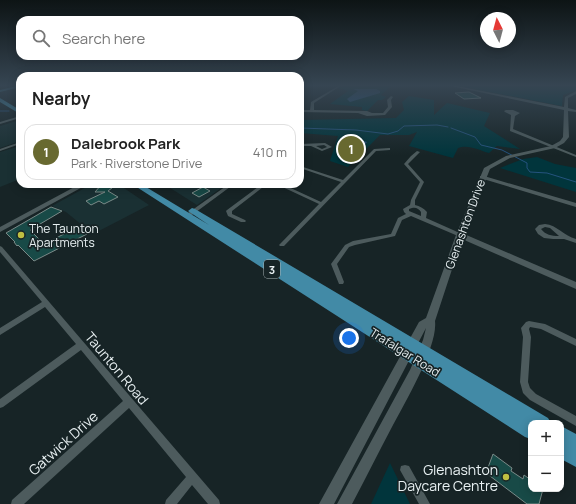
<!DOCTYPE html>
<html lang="en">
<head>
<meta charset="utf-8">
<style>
	body { margin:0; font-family:Manrope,sans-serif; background:#f6f6f6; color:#222 }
	.controls { position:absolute; right:12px; bottom:12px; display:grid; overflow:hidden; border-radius:8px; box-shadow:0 2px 10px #0003 }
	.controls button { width:36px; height:36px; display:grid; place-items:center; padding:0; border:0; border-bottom:1px solid #e0e0e0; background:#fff; color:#222; font:20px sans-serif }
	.compass { position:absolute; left:480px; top:12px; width:36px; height:36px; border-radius:50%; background:#fff; box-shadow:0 2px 10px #0003; rotate:354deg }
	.you { position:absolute; left:349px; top:338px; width:14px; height:14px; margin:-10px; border:3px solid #fff; border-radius:50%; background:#1a73e8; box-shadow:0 0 0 6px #1a73e833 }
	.badge { display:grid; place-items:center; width:26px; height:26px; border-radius:50%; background:#686930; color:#fff; font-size:13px; font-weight:700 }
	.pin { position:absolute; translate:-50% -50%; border:2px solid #fff; box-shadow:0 1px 4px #0006 }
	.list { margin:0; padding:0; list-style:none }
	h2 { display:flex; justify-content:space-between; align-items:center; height:52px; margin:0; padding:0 16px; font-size:17px }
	h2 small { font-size:13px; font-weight:400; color:#767676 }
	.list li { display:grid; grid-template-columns:26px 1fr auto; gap:12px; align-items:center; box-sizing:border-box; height:56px; margin:0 8px 8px; padding:0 8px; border:1px solid #e0e0e0; border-radius:12px }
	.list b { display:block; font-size:15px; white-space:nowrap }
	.list p { margin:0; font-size:13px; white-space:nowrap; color:#767676 }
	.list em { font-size:13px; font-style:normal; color:#767676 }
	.icon { flex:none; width:22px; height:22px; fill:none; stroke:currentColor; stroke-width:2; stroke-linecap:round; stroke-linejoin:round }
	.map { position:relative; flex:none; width:576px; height:504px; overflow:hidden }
	.search { position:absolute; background:#fff; box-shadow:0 2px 10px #0003; left:16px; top:16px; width:288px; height:44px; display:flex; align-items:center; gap:10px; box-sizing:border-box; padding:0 14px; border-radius:12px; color:#767676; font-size:15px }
	.panel { position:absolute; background:#fff; box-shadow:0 2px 10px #0003; left:16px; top:72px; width:288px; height:116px; border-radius:12px }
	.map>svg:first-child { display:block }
</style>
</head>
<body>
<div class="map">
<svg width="576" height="504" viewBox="0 0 576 504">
	<rect width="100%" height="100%" fill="#172426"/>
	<path fill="#1a3033" d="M 20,120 L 20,141 L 0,148 L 0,126 Z
		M 20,146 L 20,179 L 0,187 L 0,152 Z
		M 92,184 L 118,184 L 149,205 L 93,234 L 66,212 L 52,206 Z
		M 164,184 L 227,184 L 197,205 Z"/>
	<path fill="#01353c" d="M 345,85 L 391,86 L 381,95 L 386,97 L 382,100 L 378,100 L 367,111 L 362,110 L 362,107 L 330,104 L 348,91 L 338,88 Z
		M 454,85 L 576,85 L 576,90 L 563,95 L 562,106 Z
		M 409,96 L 434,100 L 434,115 L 447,103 L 490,113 L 484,126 L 520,149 L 497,146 L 489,153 C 479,150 468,144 458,148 L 453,158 L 409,146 L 417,132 L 409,135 L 380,135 L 348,167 L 330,161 L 338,136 L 300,133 L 300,120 L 396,118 L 404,110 L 402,102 Z
		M 537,157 L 555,164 L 576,168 L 576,192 L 500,168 L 523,159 Z
		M 390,463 L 410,504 L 371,504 Z"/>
	<path fill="#25537e" d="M 353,89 L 376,89 L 380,91 L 380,93 L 350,102 L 347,99 L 358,91 Z
		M 361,140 L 367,142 L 363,147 L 364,148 L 357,151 L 353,159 L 348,160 L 340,158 L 340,154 L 346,152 L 344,148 L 348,144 Z"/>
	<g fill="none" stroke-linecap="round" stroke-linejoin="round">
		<path stroke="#25537e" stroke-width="1" d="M 0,111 L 9,111
			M 300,128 L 356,130 L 388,134 L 398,131 L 404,126 L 437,125 L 448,127
			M 451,128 L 475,137 L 481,145 L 502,150 L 527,163 L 527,168 L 530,172 L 547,173 L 576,182"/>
	</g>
	<path fill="#184a47" stroke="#7a8a88" d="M 469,92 L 481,98 L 464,99 L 455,93 Z
		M 102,184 L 117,184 L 108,191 L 118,197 L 104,204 L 99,201 L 91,205 L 86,201 L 105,192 L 95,192 Z
		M 203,187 L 210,191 L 199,197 L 192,193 Z
		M 51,207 L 62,211 L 30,230 L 44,244 L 78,227 L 87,234 L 34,261 L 18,245 L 17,246 L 14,242 L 15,242 L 6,233 Z
		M 493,454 L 512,468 L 511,471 L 523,479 L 524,475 L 531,480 L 531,489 L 543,489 L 539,504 L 527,504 L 486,473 Z"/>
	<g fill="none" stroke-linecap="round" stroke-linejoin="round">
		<path fill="#4d5b5d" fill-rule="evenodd" d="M 300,85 L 303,85 L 300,87 Z
			M 340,85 L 342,85 L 314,103 L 314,110 L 367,111 L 372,113 L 383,113 L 388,107 L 387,100 L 391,96 L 393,97 L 391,100 L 392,107 L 385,115 L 367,116 L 358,113 L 300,112 L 300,110 L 310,110 L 311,102 Z
			M 506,110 L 513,110 L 520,113 L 515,116 L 513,129 L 576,155 L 576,157 L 510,131 L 511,115 L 505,112 L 504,111 Z
			M 20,116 L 20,118 L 0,124 L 0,122 Z
			M 20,142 L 20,144 L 0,151 L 0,149 Z
			M 325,143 L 332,147 L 322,151 L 311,146 L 300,146 L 300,144 ZM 324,145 L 327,147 L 322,149 L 316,146 Z
			M 389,148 L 390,148 L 390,150 L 376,151 L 284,246 L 280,246 L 279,245 L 280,244 L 319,204 L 276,184 L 282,184 L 321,202 L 341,182 L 300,168 L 300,166 L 343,180 L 374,149 Z
			M 417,151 L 420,152 L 408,164 L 424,182 L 415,200 L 415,205 C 420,206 423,208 427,212 L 426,218 L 462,234 L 463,235 L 460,237 L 458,236 L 411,216 L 402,220 L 395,236 L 355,245 L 349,247 L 337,264 L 344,282 L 343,284 L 339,284 L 331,264 L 345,245 L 353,241 L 391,234 L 398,218 L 406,214 L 404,212 L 403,209 L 410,205 L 411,200 L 420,182 L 404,164 L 411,156 ZM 412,208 C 416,207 419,209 421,212 L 421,216 L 409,211 L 409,209 Z
			M 480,176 L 484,176 L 576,203 L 576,207 L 480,178 Z
			M 229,184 L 234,184 L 192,215 L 188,215 L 187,214 L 188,213 Z
			M 262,184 L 267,184 L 232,211 L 232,214 L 245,220 L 246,221 L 245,222 L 241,222 L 228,216 L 226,211 L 227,210 Z
			M 545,224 C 557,225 564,236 576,239 L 576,243 L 564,239 L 553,239 L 544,238 L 538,234 L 535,229 L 539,225 ZM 545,227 L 550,228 L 559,236 C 551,236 546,235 541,229 Z
			M 0,246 L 2,247 L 219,500 L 220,504 L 208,504 L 192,485 L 177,504 L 165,504 L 166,500 L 186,477 L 129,408 L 24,504 L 11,504 L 12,500 L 123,401 L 81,350 L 3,407 L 0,408 L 0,399 L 76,344 L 45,307 L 0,335 L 0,328 L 42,302 L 0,252 Z
			M 529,321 L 545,324 L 576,339 L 576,346 L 541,329 L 530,327 L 529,329 L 531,337 L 528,382 L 530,388 L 536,394 L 576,416 L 576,426 L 530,400 L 523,393 L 520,382 L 523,337 L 521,328 L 526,322 Z
			M 405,465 L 409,466 L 430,504 L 419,504 L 400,470 L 401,466 Z"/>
		<path fill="#4d5b5d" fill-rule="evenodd" d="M 446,85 L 452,85 L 564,107 L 565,97 L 576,91 L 576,94 L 568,98 L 568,108 L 576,110 L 576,112 L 568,111 L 569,137 L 564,143 L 555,148 L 510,158 L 490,169 L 464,234 L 576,282 L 576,289 L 462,239 L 435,321 C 438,346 406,401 393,425 C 379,451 366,478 352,504 L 337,504 L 410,370 L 423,340 L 426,328 L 334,504 L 319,504 L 419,322 L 426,318 L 456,235 L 484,168 L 506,156 L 551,146 L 560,141 L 563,137 L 564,110 Z
			M 80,184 L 88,184 L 0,232 L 0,227 Z"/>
		<path fill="#428aa6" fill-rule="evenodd" d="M 20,85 L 20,87 L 0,92 L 0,90 Z
			M 0,98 L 20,110 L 20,114 L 0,102 Z
			M 132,184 L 141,184 L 209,225 L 188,211 L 192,208 L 195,209 L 548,418 L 551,423 L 531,423 L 531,439 L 525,437 Z
			M 561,426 L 576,434 L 576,467 L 561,459 Z"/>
	</g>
	<linearGradient id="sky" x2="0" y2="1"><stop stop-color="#0d1415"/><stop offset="0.55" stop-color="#364552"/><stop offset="1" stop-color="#364552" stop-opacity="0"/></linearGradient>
	<rect width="576" height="155" fill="url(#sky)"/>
	<g fill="#bebf42" stroke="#172426" stroke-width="1.5">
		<circle cx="21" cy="235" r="4"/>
		<circle cx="506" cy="477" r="4"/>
	</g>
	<g text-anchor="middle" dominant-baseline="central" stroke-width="3.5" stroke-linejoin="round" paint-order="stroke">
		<rect fill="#172426" stroke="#a9b3b5" stroke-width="1" x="264" y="260" width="16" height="18" rx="3"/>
		<g font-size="11" font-weight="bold" fill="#e8f0f2">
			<text x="272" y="269">3</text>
		</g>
		<g font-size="12" fill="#e8f0f2" stroke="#172426">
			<text transform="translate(465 224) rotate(-70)">Glenashton Drive</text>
			<text transform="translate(405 352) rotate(32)">Trafalgar Road</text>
		</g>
		<g font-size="12" fill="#e8f0f2" stroke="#172426" text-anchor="start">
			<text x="29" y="228">The Taunton<tspan x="29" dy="14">Apartments</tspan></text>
		</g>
		<g font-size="14" fill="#e8f0f2" stroke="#172426">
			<text transform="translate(117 368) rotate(50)">Taunton Road</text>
			<text transform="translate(63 443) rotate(-42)">Gatwick Drive</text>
		</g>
		<g font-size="14" fill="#e8f0f2" stroke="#172426" text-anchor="end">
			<text x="498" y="469">Glenashton<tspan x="498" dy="16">Daycare Centre</tspan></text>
		</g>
	</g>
</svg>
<div class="controls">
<button>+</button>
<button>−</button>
</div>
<svg class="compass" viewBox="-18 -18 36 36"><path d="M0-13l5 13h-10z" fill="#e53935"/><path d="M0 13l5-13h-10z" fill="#767676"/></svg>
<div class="you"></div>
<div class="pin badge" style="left:351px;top:149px">1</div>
<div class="search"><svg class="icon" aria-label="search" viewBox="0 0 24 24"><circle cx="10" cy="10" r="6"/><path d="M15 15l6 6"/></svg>Search here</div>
<section class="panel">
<h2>Nearby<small></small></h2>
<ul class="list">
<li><span class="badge">1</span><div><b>Dalebrook Park</b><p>Park · Riverstone Drive</p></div><em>410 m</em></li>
</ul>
</section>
</div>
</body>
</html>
